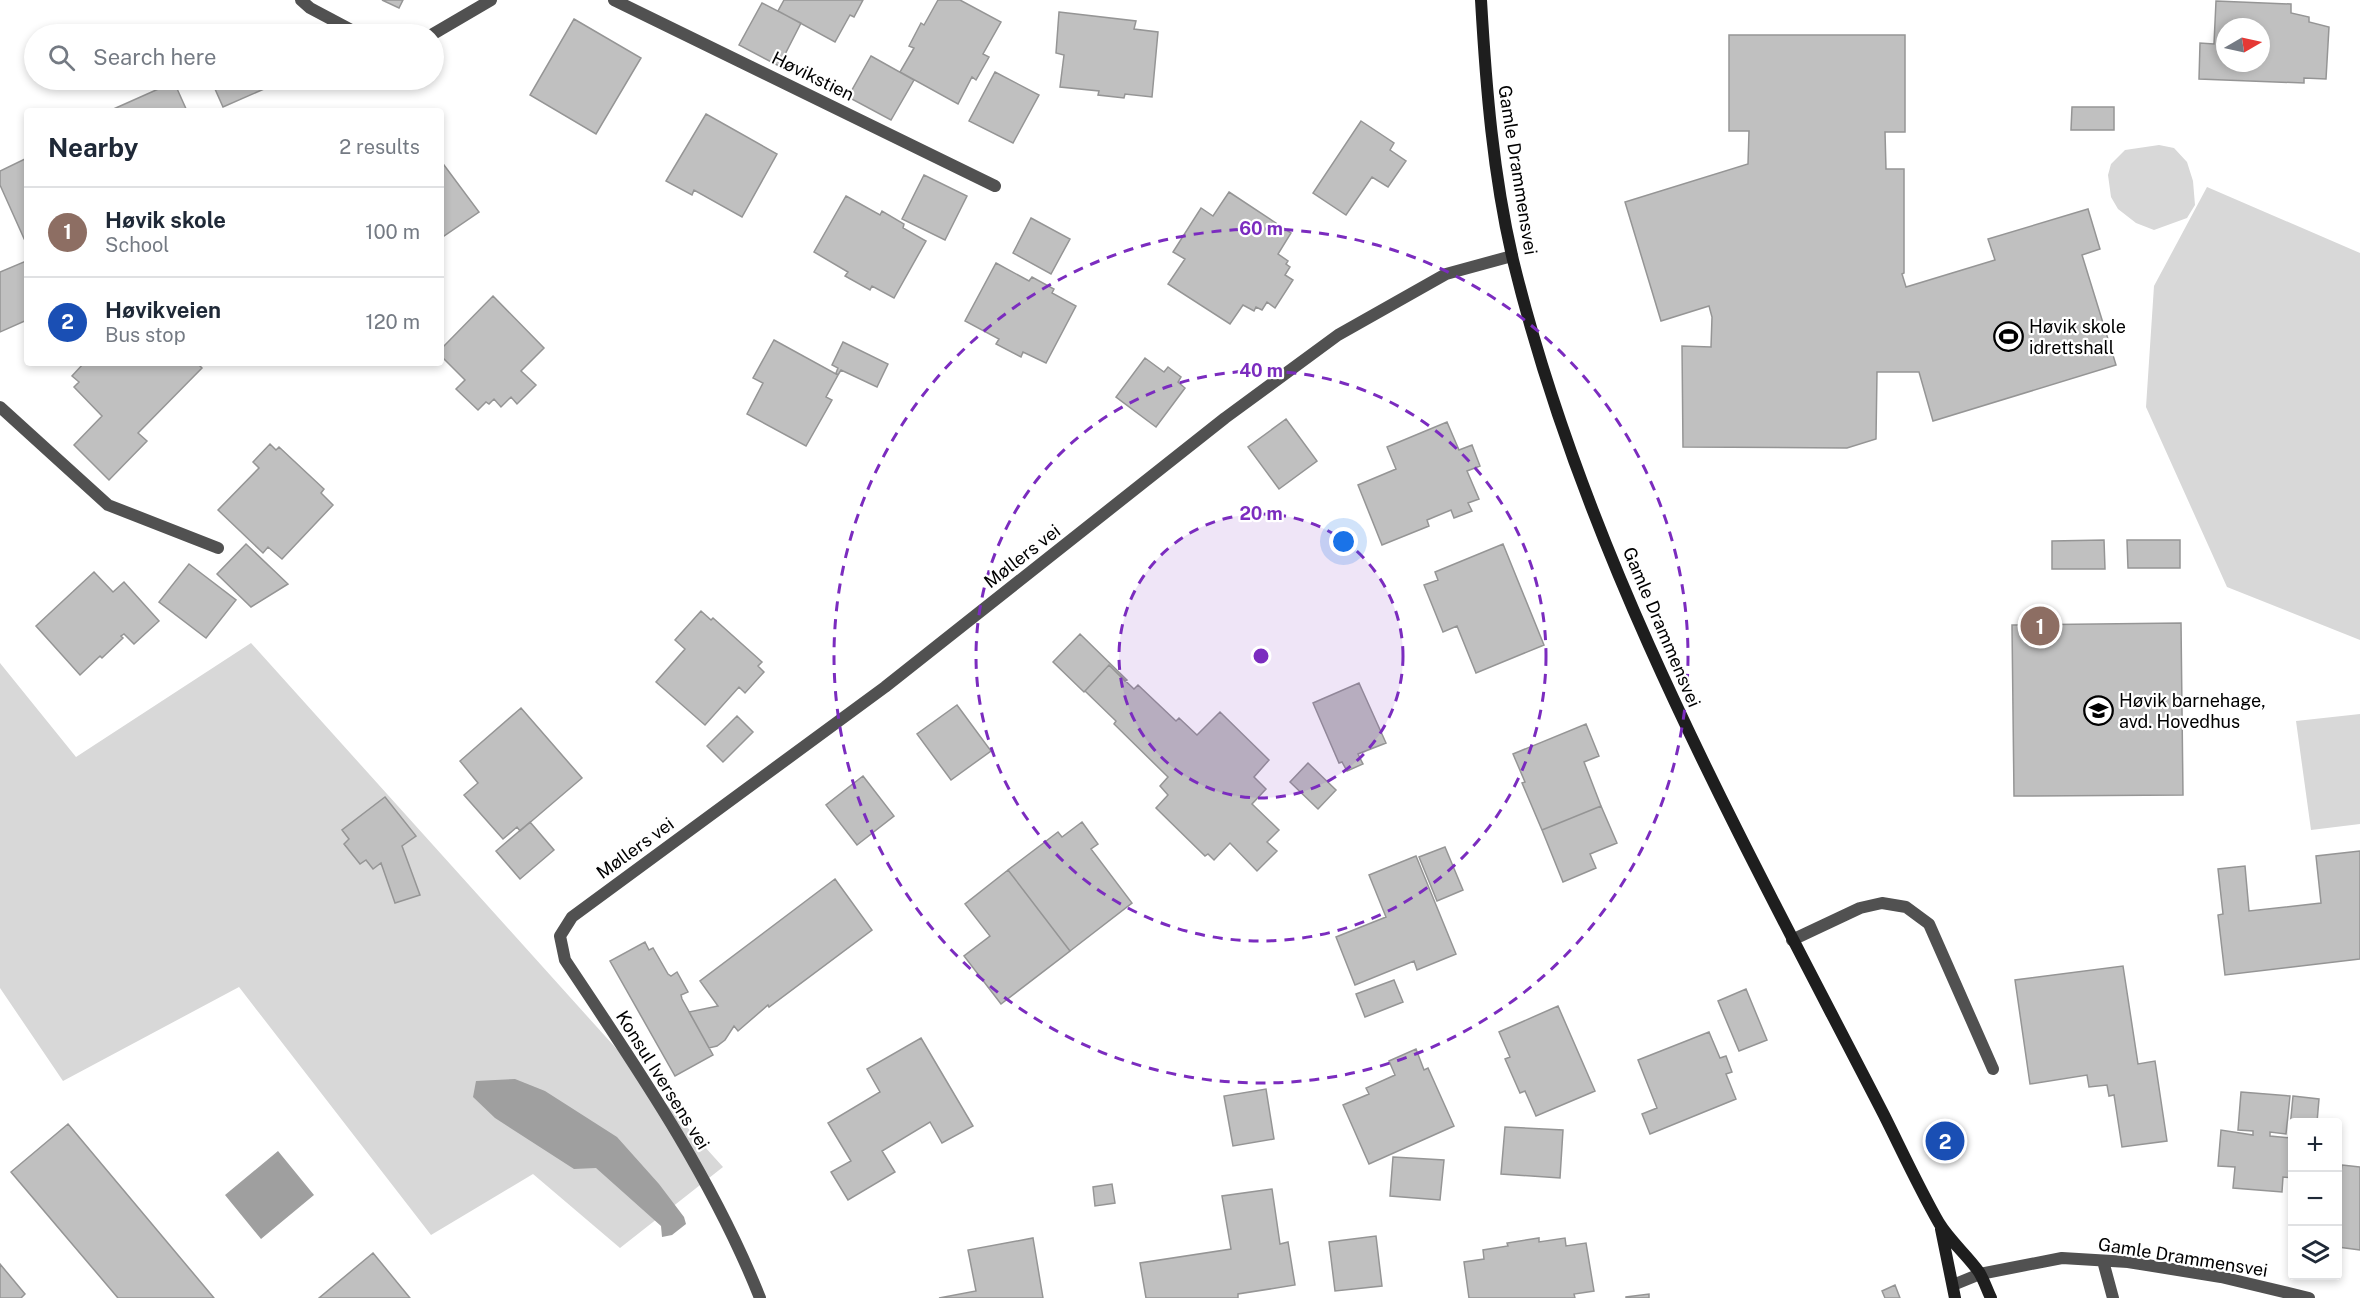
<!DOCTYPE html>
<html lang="en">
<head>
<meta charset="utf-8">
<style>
	body { margin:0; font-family:"Public Sans",sans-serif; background:#f2f2f3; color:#1f2937 }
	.controls { position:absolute; right:18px; bottom:18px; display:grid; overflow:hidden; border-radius:6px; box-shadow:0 3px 9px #0003 }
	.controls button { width:54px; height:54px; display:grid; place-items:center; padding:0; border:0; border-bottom:2px solid #e0e1e3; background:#fff; color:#1f2937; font:30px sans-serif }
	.compass { position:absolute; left:2216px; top:18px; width:54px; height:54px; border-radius:50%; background:#fff; box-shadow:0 3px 9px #0003; rotate:81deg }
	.you { position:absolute; left:1344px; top:542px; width:21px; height:21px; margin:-15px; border:4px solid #fff; border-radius:50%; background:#1a73e8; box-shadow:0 0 0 9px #1a73e833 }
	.badge { display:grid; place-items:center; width:39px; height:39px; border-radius:50%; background:#7c3aed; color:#fff; font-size:20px; font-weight:700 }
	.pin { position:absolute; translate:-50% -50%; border:3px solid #fff; box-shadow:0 2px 6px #0006 }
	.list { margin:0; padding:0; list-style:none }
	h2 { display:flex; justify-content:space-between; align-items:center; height:78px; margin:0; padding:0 24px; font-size:26px }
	h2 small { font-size:20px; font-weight:400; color:#747a83 }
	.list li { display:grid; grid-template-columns:39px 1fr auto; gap:18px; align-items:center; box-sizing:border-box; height:90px; padding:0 24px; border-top:2px solid #e0e1e3 }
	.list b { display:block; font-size:22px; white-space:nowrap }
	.list p { margin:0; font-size:20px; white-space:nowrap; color:#747a83 }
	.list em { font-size:20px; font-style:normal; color:#747a83 }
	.icon { flex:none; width:33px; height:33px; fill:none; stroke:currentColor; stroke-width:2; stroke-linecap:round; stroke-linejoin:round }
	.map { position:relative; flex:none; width:2360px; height:1298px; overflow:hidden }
	.search { position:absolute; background:#fff; box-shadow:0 3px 9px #0003; left:24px; top:24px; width:420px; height:66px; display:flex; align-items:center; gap:15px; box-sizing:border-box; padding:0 21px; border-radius:33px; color:#747a83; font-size:22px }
	.panel { position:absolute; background:#fff; box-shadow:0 3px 9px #0003; left:24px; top:108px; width:420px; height:258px; border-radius:6px }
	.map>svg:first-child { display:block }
</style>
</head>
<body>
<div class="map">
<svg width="2360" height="1298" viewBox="0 0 2360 1298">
	<rect width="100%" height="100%" fill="#fff"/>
	<path fill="#d8d8d8" d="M 2159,145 L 2174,148 L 2187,162 L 2193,181 L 2195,205 L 2187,218 L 2154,230 L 2136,223 L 2118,209 L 2111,197 L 2108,175 L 2111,164 L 2125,150 Z
		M 2207,187 L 2360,253 L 2360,640 L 2227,587 L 2146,407 L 2154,286 Z
		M 251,643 L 723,1167 L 620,1248 L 533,1174 L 431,1235 L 239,987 L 63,1081 L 0,988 L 0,663 L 76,757 Z
		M 2360,714 L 2360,824 L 2311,830 L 2296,721 Z"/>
	<path fill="#9f9f9f" d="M 515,1079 L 545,1091 L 617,1137 L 659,1184 L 684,1217 L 686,1224 L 672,1235 L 662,1237 L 661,1226 L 596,1168 L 574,1169 L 495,1118 L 473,1097 L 476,1081 Z
		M 278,1151 L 314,1195 L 261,1239 L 225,1195 Z"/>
	<path fill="#c0c0c0" stroke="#959595" stroke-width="1.5" fill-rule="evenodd" d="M 382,0 L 403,0 L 399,8 Z
		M 784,0 L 863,0 L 854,17 L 850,15 L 835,42 L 778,11 Z
		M 938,0 L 960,0 L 1001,22 L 983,54 L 989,57 L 976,80 L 972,77 L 958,104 L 900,72 L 914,48 L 909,46 L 921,23 L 924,25 Z
		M 2216,1 L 2291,4 L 2291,13 L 2309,17 L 2309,22 L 2329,27 L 2326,79 L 2304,78 L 2304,83 L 2199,79 L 2200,43 L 2214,44 ZM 2225,27 L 2261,27 L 2261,63 L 2225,63 Z
		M 762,3 L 801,23 L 779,66 L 739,45 Z
		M 1059,12 L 1136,21 L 1134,29 L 1158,32 L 1152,97 L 1125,94 L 1124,98 L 1098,95 L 1099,91 L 1060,87 L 1064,55 L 1056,53 Z
		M 574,19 L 641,58 L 596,134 L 530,95 Z
		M 1729,35 L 1905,35 L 1905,132 L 1885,132 L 1886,169 L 1904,169 L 1904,273 L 1902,274 L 1906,287 L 1995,260 L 1988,239 L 2088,209 L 2100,249 L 2082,255 L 2116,365 L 1933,421 L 1919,372 L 1877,372 L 1876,439 L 1847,448 L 1683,447 L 1682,346 L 1711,347 L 1712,317 L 1709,306 L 1661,321 L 1625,202 L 1748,164 L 1749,131 L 1729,131 Z
		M 871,56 L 914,80 L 891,120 L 848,97 Z
		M 995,72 L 1039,95 L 1013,143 L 969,121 Z
		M 211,80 L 271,80 L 273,85 L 223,107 Z
		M 174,82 L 187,111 L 109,111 Z
		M 2072,107 L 2114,107 L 2114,130 L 2071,130 Z
		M 706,114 L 777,154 L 742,217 L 694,190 L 692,195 L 666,181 Z
		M 1361,121 L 1394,143 L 1390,150 L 1406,161 L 1388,187 L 1372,177 L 1346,215 L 1313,193 Z
		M 27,158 L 27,243 L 26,243 L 0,185 L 0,171 Z
		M 441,161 L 479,212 L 441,238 Z
		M 924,175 L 967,196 L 945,240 L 902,219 Z
		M 1229,192 L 1291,233 L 1278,254 L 1288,261 L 1286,264 L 1290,267 L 1285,275 L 1293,280 L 1275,308 L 1267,302 L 1262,310 L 1256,307 L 1254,311 L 1243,305 L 1230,324 L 1168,284 L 1185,259 L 1173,252 L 1201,208 L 1213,216 Z
		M 846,196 L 880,215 L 882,211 L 904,224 L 903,228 L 926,241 L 894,298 L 872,286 L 870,290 L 845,276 L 848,272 L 814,252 Z
		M 1031,218 L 1070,239 L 1051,274 L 1013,253 Z
		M 26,261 L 27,320 L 0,332 L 0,272 Z
		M 996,263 L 1029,281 L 1032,277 L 1054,289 L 1052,293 L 1076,306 L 1046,363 L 1023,352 L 1021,357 L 996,344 L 999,339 L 965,321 Z
		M 493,296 L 544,348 L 521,371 L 536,385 L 517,404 L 511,397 L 501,407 L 494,399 L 489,404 L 486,402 L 478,410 L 456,389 L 465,380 L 441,356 L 441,349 Z
		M 774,340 L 838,375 L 826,397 L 832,400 L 806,446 L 747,414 L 763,383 L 753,378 Z
		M 843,342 L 888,364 L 877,387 L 841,370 L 838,375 L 836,373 L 838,368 L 832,365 Z
		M 1145,358 L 1164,372 L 1168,367 L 1181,377 L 1178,382 L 1185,388 L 1156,427 L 1116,397 Z
		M 84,363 L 197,363 L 202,368 L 138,433 L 147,441 L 109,480 L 74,445 L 102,416 L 74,387 L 79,382 L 72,376 Z
		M 1286,419 L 1317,461 L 1279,489 L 1248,447 Z
		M 1447,422 L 1459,450 L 1472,445 L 1480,466 L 1467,471 L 1479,499 L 1468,503 L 1472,511 L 1454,518 L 1451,510 L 1427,520 L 1429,526 L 1382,545 L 1358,485 L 1396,469 L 1387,447 Z
		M 270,444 L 276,450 L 279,447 L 324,489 L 321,493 L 333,505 L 282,559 L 268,547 L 263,553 L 218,510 L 259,468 L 253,462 Z
		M 2104,540 L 2105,569 L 2052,569 L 2052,541 Z
		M 2127,540 L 2180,540 L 2180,568 L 2128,568 Z
		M 246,544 L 288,584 L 251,607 L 217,574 Z
		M 1503,544 L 1544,645 L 1476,673 L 1457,626 L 1443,632 L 1424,585 L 1438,580 L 1435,572 Z
		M 189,564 L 236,600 L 206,638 L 159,602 Z
		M 94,572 L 113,592 L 124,582 L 159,621 L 134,644 L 124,634 L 121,636 L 123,638 L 102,658 L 100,656 L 80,675 L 36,626 Z
		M 701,611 L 711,620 L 713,618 L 762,662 L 758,666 L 764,672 L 745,693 L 739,687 L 705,725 L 656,682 L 685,649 L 675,640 Z
		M 2181,623 L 2183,795 L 2014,796 L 2012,625 Z
		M 1080,634 L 1127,680 L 1125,681 L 1109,665 L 1084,692 L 1053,662 Z
		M 1109,665 L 1134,689 L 1138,685 L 1176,721 L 1179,718 L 1197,735 L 1220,712 L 1269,760 L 1254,777 L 1266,789 L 1252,804 L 1279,830 L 1267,842 L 1277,851 L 1257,871 L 1230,843 L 1214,860 L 1208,854 L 1205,856 L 1156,808 L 1168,795 L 1160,786 L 1168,777 L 1114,724 L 1116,721 L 1085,691 Z
		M 1359,683 L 1386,743 L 1358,754 L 1363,764 L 1347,771 L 1342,762 L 1339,763 L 1313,703 Z
		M 957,705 L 991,751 L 951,780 L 917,734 Z
		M 521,708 L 582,778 L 520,831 L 517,827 L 503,839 L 464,795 L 478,783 L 460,761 Z
		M 737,716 L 753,732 L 723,762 L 707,746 Z
		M 1586,724 L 1599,756 L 1584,762 L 1601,806 L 1542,830 L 1522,783 L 1525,782 L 1513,754 Z
		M 1308,763 L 1336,790 L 1318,809 L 1290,782 Z
		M 863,776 L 894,816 L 857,845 L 826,805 Z
		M 385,797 L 416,836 L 402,846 L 420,895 L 395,903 L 381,863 L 373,869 L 366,860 L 360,864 L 344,844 L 349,839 L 342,830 Z
		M 1601,806 L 1617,843 L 1590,854 L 1596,868 L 1563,882 L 1542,830 Z
		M 530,822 L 554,850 L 520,879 L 496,851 Z
		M 1082,822 L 1098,844 L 1091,849 L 1132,903 L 1070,951 L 1008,870 L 1058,832 L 1062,837 Z
		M 1445,847 L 1463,890 L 1437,901 L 1419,857 Z
		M 2360,851 L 2360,959 L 2225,975 L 2218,915 L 2223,914 L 2218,869 L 2245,866 L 2249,911 L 2321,903 L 2316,856 Z
		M 1416,856 L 1456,954 L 1417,970 L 1414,961 L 1355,985 L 1336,937 L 1386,917 L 1369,875 Z
		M 1008,870 L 1070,951 L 1001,1004 L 964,956 L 990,936 L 965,904 Z
		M 835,879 L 872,930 L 769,1007 L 768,1005 L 738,1031 L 734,1026 L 725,1040 L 717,1046 L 709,1048 L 689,1012 L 718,1006 L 700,981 Z
		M 645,942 L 649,950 L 653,948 L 668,974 L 671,976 L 677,972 L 688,992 L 681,995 L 682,999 L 713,1055 L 675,1076 L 610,961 Z
		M 2123,966 L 2138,1064 L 2155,1061 L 2167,1141 L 2122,1147 L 2114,1095 L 2109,1096 L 2107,1085 L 2089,1087 L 2087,1075 L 2030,1084 L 2015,980 Z
		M 1394,980 L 1403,1002 L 1365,1017 L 1356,994 Z
		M 1746,989 L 1767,1040 L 1739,1051 L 1718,1001 Z
		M 1558,1006 L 1595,1091 L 1536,1116 L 1525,1091 L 1520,1093 L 1505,1059 L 1510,1057 L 1499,1032 Z
		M 1709,1032 L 1720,1058 L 1726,1056 L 1732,1072 L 1726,1074 L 1736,1099 L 1650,1134 L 1642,1114 L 1657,1108 L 1638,1060 Z
		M 921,1038 L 973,1126 L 942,1143 L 930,1122 L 882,1151 L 895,1172 L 848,1200 L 831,1172 L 851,1161 L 828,1123 L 880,1092 L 867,1069 Z
		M 1416,1049 L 1424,1070 L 1428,1068 L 1454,1126 L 1369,1164 L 1343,1105 L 1369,1094 L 1366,1088 L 1395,1075 L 1389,1061 Z
		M 1266,1089 L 1274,1139 L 1233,1146 L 1224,1096 Z
		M 2241,1092 L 2290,1096 L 2286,1134 L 2270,1132 L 2270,1136 L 2292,1138 L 2292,1178 L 2283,1177 L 2282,1192 L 2233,1188 L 2235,1167 L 2218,1166 L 2221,1130 L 2253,1135 L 2253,1131 L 2238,1130 Z
		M 2293,1096 L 2319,1099 L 2317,1122 L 2292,1122 L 2292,1129 L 2290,1128 Z
		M 68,1124 L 214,1298 L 118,1298 L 11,1172 Z
		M 1505,1127 L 1563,1130 L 1560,1178 L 1501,1174 Z
		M 1393,1157 L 1444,1160 L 1440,1200 L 1390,1196 Z
		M 2342,1165 L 2360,1167 L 2360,1250 L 2338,1247 L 2338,1178 L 2340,1179 Z
		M 1112,1184 L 1115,1203 L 1095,1206 L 1093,1187 Z
		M 1272,1189 L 1280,1244 L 1288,1242 L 1295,1285 L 1238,1294 L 1238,1298 L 1146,1298 L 1140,1263 L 1231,1249 L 1222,1196 Z
		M 1376,1236 L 1382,1286 L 1335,1291 L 1329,1242 Z
		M 1033,1238 L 1043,1298 L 939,1298 L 976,1291 L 968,1250 Z
		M 1539,1238 L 1539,1242 L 1565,1238 L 1566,1246 L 1586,1243 L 1594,1291 L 1574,1294 L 1575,1298 L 1469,1298 L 1464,1262 L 1484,1259 L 1483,1250 L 1508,1246 L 1507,1243 Z
		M 373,1253 L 410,1298 L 319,1298 Z
		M 0,1264 L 25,1294 L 21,1298 L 0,1298 Z
		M 1895,1285 L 1900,1298 L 1885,1298 L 1882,1291 Z
		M 1649,1294 L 1649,1298 L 1626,1298 L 1626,1297 Z"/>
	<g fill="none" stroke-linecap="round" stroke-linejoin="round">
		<path stroke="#515151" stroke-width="12" d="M 0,407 L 108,505 L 218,548
			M 1792,940 L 1860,908 L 1882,903 L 1906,907 L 1929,924 L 1993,1069
			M 2103,1261 L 2113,1298
			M 1953,1285 L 1980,1274 L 2062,1258 L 2128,1262 L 2221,1277 L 2309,1298"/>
		<path stroke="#515151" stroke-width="12" d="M 301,0 L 310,8 L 359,34
			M 614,0 L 995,186
			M 433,34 L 491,0
			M 760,1298 C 712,1177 637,1068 565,960 L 560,936 L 572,917 L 885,687 L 1225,418 L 1338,335 L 1446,274 L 1512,256"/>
		<path stroke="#1e1e1e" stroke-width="12" d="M 1481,0 C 1486,87 1493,175 1513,260 C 1587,564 1742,839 1884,1115 C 1902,1151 1919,1188 1939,1223 C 1950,1241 1967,1255 1979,1272 C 1984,1280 1987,1290 1991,1298
			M 1941,1229 L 1955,1298"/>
	</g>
	<circle cx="1261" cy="656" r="142" fill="#7b2cbf" fill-opacity=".12"/>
	<g fill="none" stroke="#7b2cbf" stroke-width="3" stroke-dasharray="10 8">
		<circle cx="1261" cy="656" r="142"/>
		<circle cx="1261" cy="656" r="285"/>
		<circle cx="1261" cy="656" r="427"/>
	</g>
	<defs>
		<symbol id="stadium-ring" viewBox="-11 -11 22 22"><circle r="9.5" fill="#fff" stroke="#000" stroke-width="1.5"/><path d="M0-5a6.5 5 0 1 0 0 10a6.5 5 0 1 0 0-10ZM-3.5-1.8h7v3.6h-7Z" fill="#000"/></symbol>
		<symbol id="school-ring" viewBox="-11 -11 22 22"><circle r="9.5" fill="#fff" stroke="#000" stroke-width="1.5"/><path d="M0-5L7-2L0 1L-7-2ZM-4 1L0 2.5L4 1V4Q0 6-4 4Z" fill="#000"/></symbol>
	</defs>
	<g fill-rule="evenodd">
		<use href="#stadium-ring" x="1992" y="320" width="33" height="33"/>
		<use href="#school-ring" x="2082" y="694" width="33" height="33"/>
	</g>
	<g text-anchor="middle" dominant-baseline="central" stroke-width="4.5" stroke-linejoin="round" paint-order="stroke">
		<g font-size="18" fill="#000" stroke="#fff">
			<text transform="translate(813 76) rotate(26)">Høvikstien</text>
			<text transform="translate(1518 170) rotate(81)">Gamle Drammensvei</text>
			<text transform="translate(1022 556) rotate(-38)">Møllers vei</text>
			<text transform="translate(1662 627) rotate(67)">Gamle Drammensvei</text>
			<text transform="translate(635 848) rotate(-36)">Møllers vei</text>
			<text transform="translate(663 1080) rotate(58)">Konsul Iversens vei</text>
			<text transform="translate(2183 1257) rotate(9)">Gamle Drammensvei</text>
		</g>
		<g font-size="18" fill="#000" stroke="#fff" text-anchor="start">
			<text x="2029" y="326">Høvik skole<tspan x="2029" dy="21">idrettshall</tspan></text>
			<text x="2119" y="700">Høvik barnehage,<tspan x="2119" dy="21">avd. Hovedhus</tspan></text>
		</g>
	</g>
	<circle cx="1261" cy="656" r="9" fill="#7b2cbf" stroke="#fff" stroke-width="3"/>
	<g font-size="18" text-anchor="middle" font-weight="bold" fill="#7b2cbf" stroke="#fff" stroke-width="4.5" stroke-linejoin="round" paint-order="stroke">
		<text x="1261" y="235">60 m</text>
		<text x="1261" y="377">40 m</text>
		<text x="1261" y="520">20 m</text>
	</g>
</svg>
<div class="controls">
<button>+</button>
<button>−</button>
<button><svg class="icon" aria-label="layers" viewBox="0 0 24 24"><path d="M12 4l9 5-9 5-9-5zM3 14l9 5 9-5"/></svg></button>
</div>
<svg class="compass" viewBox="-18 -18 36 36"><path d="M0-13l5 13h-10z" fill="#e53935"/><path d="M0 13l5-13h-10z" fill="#747a83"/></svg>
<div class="you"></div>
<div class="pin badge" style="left:2040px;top:626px;background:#8d6e63">1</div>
<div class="pin badge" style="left:1945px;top:1141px;background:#1a4fb4">2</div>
<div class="search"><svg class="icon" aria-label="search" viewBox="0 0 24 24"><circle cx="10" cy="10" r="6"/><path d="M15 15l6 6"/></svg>Search here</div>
<section class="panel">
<h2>Nearby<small>2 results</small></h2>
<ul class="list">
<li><span class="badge" style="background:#8d6e63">1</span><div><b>Høvik skole</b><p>School</p></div><em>100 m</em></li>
<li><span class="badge" style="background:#1a4fb4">2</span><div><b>Høvikveien</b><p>Bus stop</p></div><em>120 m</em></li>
</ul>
</section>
</div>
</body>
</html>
